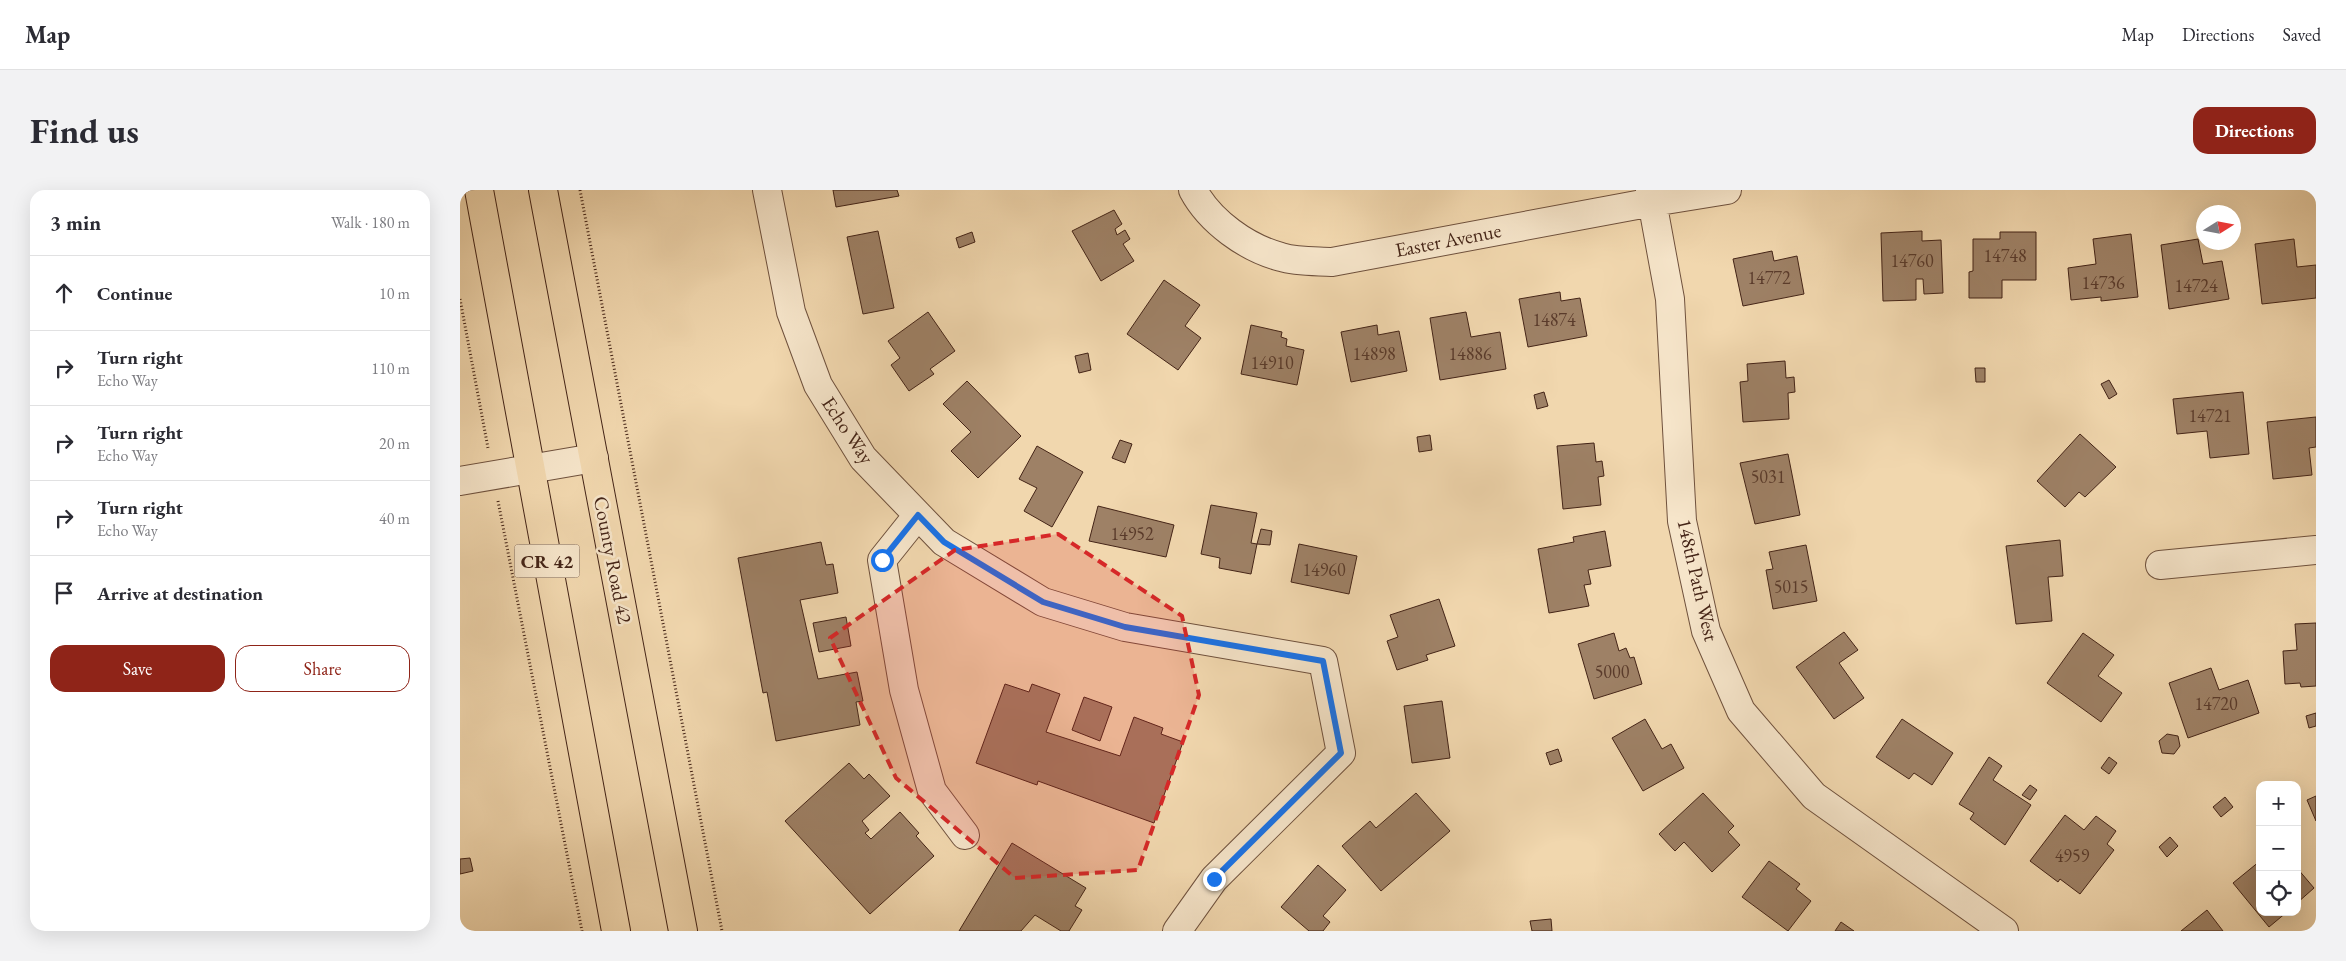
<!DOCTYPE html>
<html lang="en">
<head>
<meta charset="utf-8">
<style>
	body { margin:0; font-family:"EB Garamond",serif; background:#f2f2f3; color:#2b2b33 }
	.controls { position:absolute; right:15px; bottom:15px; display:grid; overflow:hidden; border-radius:10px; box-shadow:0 5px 20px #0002 }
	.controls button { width:45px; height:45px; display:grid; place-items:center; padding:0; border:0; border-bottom:1px solid #e1e1e2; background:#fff; color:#2b2b33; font:25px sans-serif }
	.compass { position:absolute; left:1736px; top:15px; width:45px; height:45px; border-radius:50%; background:#fff; box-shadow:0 5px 20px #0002; rotate:79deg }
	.stop { position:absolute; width:15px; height:15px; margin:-11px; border:4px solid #1a73e8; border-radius:50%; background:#fff }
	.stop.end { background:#1a73e8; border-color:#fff; box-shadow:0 1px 5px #0008 }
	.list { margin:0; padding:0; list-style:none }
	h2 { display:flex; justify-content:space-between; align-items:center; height:65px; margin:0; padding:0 20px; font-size:21px }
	h2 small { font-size:16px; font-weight:400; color:#7c7c81 }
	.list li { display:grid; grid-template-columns:32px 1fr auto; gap:15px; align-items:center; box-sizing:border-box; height:75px; padding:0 20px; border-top:1px solid #e1e1e2 }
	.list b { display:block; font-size:19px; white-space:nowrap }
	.list p { margin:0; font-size:16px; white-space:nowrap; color:#7c7c81 }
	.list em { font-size:16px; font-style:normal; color:#7c7c81 }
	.actions { display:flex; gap:10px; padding:15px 20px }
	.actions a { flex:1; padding:11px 0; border:1px solid #8f2418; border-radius:15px; text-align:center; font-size:18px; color:#8f2418 }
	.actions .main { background:#8f2418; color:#fff }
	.icon { flex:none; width:28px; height:28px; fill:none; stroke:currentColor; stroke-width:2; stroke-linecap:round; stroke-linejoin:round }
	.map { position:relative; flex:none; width:1856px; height:741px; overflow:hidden; border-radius:15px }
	header { display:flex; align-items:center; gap:30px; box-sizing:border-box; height:70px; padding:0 25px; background:#fff; border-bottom:1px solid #e1e1e2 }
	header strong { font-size:24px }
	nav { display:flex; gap:28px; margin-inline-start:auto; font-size:18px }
	.intro { display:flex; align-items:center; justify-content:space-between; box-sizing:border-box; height:120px; padding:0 30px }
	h1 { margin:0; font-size:35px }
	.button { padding:12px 22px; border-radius:15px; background:#8f2418; color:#fff; font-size:18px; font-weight:700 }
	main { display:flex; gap:30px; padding:0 30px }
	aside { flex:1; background:#fff; border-radius:15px; box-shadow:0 5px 20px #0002 }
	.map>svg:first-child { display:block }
</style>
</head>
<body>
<header>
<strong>Map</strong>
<nav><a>Map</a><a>Directions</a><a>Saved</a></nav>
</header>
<div class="intro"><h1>Find us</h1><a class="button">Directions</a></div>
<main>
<aside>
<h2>3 min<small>Walk · 180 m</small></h2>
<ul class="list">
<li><svg class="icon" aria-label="ahead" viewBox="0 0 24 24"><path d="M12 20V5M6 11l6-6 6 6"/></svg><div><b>Continue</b></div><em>10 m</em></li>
<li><svg class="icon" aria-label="right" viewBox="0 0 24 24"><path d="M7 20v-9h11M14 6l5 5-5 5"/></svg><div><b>Turn right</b><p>Echo Way</p></div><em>110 m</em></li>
<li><svg class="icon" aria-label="right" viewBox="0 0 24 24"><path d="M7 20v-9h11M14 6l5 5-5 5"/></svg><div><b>Turn right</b><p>Echo Way</p></div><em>20 m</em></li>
<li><svg class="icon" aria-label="right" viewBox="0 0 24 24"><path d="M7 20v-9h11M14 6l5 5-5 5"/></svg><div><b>Turn right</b><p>Echo Way</p></div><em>40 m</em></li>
<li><svg class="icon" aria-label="arrive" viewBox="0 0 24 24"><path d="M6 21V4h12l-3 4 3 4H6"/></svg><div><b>Arrive at destination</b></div></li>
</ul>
<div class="actions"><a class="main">Save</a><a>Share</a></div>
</aside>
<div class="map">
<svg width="1856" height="741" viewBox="0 0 1856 741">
	<rect width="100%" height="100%" fill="#f1d7ae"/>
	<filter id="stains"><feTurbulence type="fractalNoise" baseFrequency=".004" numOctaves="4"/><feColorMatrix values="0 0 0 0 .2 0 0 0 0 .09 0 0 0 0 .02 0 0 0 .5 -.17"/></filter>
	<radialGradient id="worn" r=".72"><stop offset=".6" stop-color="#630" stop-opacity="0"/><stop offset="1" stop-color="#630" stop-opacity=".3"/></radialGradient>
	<path fill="#9e8166" stroke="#442417" d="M 373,0 L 437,0 L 439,6 L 376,17 Z
		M 654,20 L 662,34 L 655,39 L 657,45 L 665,40 L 670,49 L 663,54 L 674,71 L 641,91 L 612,41 Z
		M 418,41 L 434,118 L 403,124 L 387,47 Z
		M 1462,41 L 1462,51 L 1481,50 L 1483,103 L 1464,104 L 1463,89 L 1456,89 L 1456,110 L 1423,111 L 1421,43 Z
		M 512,42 L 515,52 L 499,58 L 496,48 Z
		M 1540,42 L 1576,42 L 1576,90 L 1542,90 L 1542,108 L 1509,108 L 1509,82 L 1513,81 L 1513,49 L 1540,49 Z
		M 1671,44 L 1678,107 L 1641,111 L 1641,107 L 1611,110 L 1608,78 L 1636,74 L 1633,49 Z
		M 1738,49 L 1743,74 L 1762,71 L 1769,109 L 1709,119 L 1701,55 Z
		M 1834,49 L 1837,77 L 1856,75 L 1856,108 L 1802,114 L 1795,54 Z
		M 1312,61 L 1314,71 L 1337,66 L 1344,104 L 1283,116 L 1273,69 Z
		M 704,90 L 740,115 L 725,136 L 741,148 L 718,180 L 667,144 Z
		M 1100,102 L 1101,111 L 1120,108 L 1127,146 L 1068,157 L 1059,109 Z
		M 468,122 L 495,161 L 470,179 L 474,184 L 449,201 L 431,175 L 440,168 L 428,151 Z
		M 1006,122 L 1011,147 L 1040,142 L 1046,179 L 980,190 L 970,128 Z
		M 791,135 L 822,142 L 821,147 L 827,149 L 826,156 L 844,160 L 837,195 L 781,184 Z
		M 917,135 L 918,145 L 939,141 L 947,181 L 891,192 L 881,142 Z
		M 628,163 L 631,180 L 619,183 L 615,166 Z
		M 1325,171 L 1326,188 L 1334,187 L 1335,202 L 1328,203 L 1329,229 L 1283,232 L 1280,192 L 1288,191 L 1287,174 Z
		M 1515,178 L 1525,178 L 1525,192 L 1516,192 Z
		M 1649,190 L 1657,204 L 1649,209 L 1641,194 Z
		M 507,191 L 561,246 L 518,288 L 491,261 L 511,242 L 483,214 Z
		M 1084,202 L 1088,216 L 1077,219 L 1074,205 Z
		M 1783,202 L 1789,264 L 1750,268 L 1747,241 L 1717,244 L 1713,209 Z
		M 1856,227 L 1856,257 L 1849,258 L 1852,285 L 1813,289 L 1807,232 Z
		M 1620,244 L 1656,277 L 1625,307 L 1619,302 L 1605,317 L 1577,291 Z
		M 970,245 L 972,260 L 959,262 L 957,247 Z
		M 660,250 L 672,254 L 665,273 L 652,268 Z
		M 1134,253 L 1136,272 L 1142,271 L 1144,286 L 1138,287 L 1141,315 L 1103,319 L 1097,256 Z
		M 577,256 L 623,282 L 592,337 L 564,321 L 577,298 L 559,289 Z
		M 1328,264 L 1340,325 L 1295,334 L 1280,273 Z
		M 751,315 L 797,323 L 791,353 L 797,354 L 791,384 L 759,378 L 760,368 L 741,364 Z
		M 638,316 L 714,335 L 706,367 L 629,351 Z
		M 801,339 L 812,341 L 810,355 L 797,354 Z
		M 1145,341 L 1151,376 L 1128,380 L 1131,394 L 1124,395 L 1129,416 L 1089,423 L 1078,359 L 1114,352 L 1113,347 Z
		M 1600,350 L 1603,386 L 1588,387 L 1592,431 L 1556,434 L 1546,356 Z
		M 361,352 L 366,375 L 373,374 L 378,403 L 340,410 L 358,489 L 397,482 L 403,511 L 396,512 L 400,535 L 316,551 L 307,502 L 303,503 L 278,368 Z
		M 839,354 L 897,366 L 889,404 L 831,392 Z
		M 1346,355 L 1357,411 L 1313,419 L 1306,380 L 1313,379 L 1309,362 Z
		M 979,409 L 995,456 L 966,465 L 968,470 L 937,480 L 927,451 L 938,447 L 930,425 Z
		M 386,427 L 391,456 L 359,462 L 353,433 Z
		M 1856,433 L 1856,496 L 1841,497 L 1840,493 L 1825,494 L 1823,461 L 1837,460 L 1835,434 Z
		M 1384,442 L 1398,460 L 1379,473 L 1404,508 L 1374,529 L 1336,477 Z
		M 1154,443 L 1159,461 L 1166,458 L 1170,468 L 1174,467 L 1182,494 L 1134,509 L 1118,454 Z
		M 1623,443 L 1654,465 L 1638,486 L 1662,503 L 1641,532 L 1587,493 Z
		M 1751,478 L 1759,500 L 1788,490 L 1799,523 L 1728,548 L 1709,493 Z
		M 545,494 L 569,502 L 572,494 L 600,504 L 586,542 L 660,566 L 674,527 L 703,538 L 701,544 L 723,552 L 694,633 L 578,591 L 577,595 L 516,573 Z
		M 624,507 L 652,517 L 640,551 L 612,540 Z
		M 982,511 L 990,568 L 952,573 L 944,516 Z
		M 1856,523 L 1856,536 L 1849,538 L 1846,526 Z
		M 1185,529 L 1202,559 L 1211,554 L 1224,578 L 1183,601 L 1152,548 Z
		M 1442,529 L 1493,563 L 1472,595 L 1454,583 L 1449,589 L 1416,567 Z
		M 1707,544 L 1718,546 L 1720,556 L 1714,564 L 1702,563 L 1699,551 Z
		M 1098,559 L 1102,571 L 1090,575 L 1086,563 Z
		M 1529,567 L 1542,576 L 1533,590 L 1571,615 L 1545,655 L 1510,629 L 1514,623 L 1499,614 Z
		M 1649,567 L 1657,573 L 1649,584 L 1641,578 Z
		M 389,573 L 404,589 L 409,584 L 430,606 L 402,631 L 409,640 L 405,643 L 411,649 L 440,622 L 459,643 L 456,646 L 474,666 L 410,724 L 325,631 Z
		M 1570,595 L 1577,600 L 1570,610 L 1562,605 Z
		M 956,603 L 990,641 L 921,701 L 882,656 L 910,631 L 916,638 Z
		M 1243,603 L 1274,636 L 1268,642 L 1280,655 L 1252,682 L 1224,652 L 1215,661 L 1199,644 Z
		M 1856,606 L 1856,631 L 1847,610 Z
		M 1765,607 L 1773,617 L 1761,627 L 1753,617 Z
		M 1605,625 L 1624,640 L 1636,626 L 1656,641 L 1647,654 L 1654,660 L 1620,704 L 1600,689 L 1598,692 L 1570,671 Z
		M 1710,647 L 1718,656 L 1707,667 L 1699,657 Z
		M 552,653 L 626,698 L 615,716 L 622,720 L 609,741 L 601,741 L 575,725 L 561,741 L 499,741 Z
		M 10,668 L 13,681 L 0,684 L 0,669 Z
		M 1309,671 L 1340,694 L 1336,699 L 1351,711 L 1328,741 L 1282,707 Z
		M 1800,671 L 1800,722 L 1827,722 L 1809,737 L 1773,693 Z
		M 858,675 L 886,700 L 863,726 L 870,732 L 863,741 L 849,741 L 821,717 Z
		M 1837,678 L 1854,698 L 1837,713 Z
		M 1747,720 L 1763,741 L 1721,741 Z
		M 1091,729 L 1092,741 L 1072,741 L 1070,731 Z
		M 1381,732 L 1394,741 L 1375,741 Z"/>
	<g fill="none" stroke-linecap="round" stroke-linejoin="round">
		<defs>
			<path id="minor" d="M 307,0 L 331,122 L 358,195 L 403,268 L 484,352 L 583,412 L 665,437 L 863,471 L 881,563 L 754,689 L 717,741
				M 733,0 C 750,32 787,58 821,67 C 837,72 856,71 872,72 L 1193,12 L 1267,0
				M 1190,0 L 1210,109 L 1222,331 L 1246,441 L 1281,521 L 1354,606 L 1544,741
				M 0,291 L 134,268
				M 458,325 L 422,370 L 444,500 L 472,601 L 505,645
				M 1700,375 L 1856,360"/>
			<path id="highway" d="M 19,0 L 156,741
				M 83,0 L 223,741"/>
		</defs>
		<use href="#minor" stroke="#6f513d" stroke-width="30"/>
		<use href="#highway" stroke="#442417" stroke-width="30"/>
		<path stroke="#442417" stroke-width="3" stroke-dasharray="1 2.5" stroke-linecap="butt" d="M 120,0 L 262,741
			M 0,109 L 28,258
			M 38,311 L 122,741"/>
		<use href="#minor" stroke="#f6e5ca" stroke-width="28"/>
		<use href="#highway" stroke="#f1d7ae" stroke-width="28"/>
	</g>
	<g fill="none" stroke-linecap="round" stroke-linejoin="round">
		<path stroke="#1a73e8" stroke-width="6" d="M 422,370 L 458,325 L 484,352 L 583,412 L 665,437 L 863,471 L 881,563 L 754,689"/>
	</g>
	<path fill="#d62828" fill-opacity="0.2" stroke="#d62828" stroke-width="4" stroke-dasharray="10 6" stroke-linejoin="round" d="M 598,344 L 722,426 L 739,505 L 678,680 L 555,688 L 436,588 L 370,448 L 495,360 Z"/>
	<g text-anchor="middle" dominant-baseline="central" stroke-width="5" stroke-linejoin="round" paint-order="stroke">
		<g font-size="18" fill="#5a3b2b">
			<text x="1545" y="65">14748</text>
			<text x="1452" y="70">14760</text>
			<text x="1309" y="87">14772</text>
			<text x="1643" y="92">14736</text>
			<text x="1736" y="95">14724</text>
			<text x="1094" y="129">14874</text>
			<text x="914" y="163">14898</text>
			<text x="1010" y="163">14886</text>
			<text x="812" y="172">14910</text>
			<text x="1750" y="225">14721</text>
			<text x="1308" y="286">5031</text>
			<text x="672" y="343">14952</text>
			<text x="864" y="379">14960</text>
			<text x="1331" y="396">5015</text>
			<text x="1152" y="481">5000</text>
			<text x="1756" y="513">14720</text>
			<text x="1612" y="665">4959</text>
		</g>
		<rect fill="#f6e5ca" stroke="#795e4d" stroke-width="1" x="54.5" y="354.5" width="65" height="33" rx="4"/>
		<g font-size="19" font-weight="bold" fill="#442417">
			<text x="87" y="371">CR 42</text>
		</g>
		<g font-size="20" fill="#442417" stroke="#f6e5ca">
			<text transform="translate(988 50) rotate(-11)">Easter Avenue</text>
			<text transform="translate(388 240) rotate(56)">Echo Way</text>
			<text transform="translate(153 370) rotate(79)">County Road 42</text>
			<text transform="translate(1238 390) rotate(77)">148th Path West</text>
		</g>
	</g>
	<rect width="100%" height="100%" filter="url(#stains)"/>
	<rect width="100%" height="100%" fill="url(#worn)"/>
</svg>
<div class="controls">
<button>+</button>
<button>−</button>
<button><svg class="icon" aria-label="locate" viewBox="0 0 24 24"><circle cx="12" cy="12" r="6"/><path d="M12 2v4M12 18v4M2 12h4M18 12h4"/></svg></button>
</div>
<svg class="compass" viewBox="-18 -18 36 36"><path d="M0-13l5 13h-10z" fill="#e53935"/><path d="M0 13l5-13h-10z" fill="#7c7c81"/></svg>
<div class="stop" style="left:422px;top:370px"></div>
<div class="stop end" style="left:754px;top:689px"></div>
</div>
</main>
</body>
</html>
